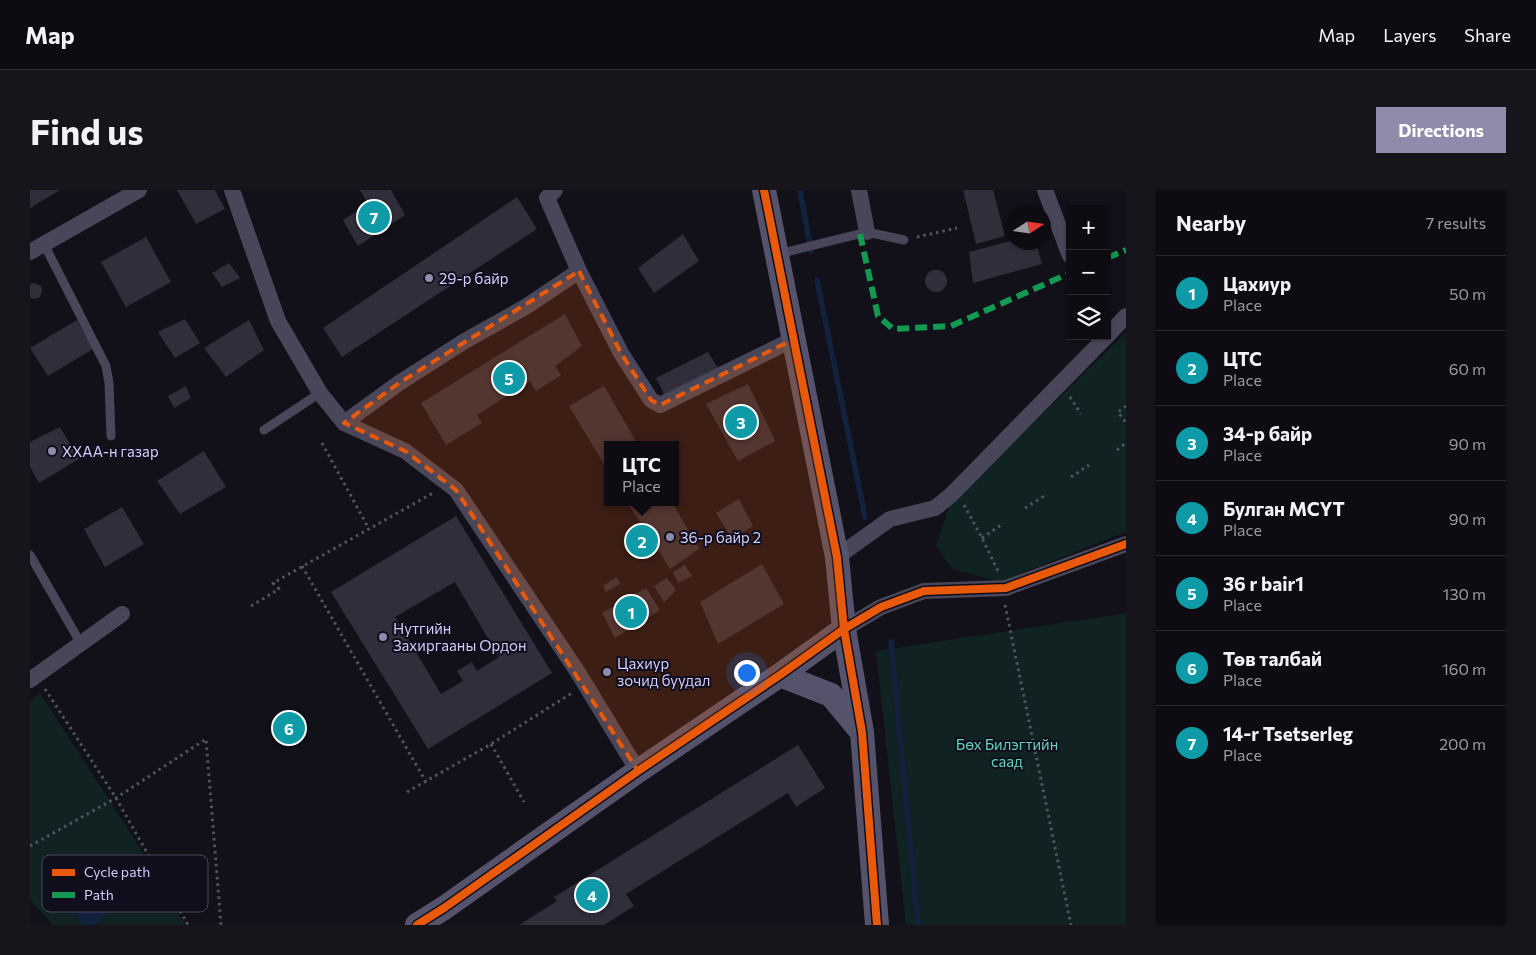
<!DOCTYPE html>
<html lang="en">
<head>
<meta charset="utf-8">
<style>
	body { margin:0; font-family:Commissioner,sans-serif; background:#17151b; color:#f1f3f6 }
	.controls { position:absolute; right:15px; top:15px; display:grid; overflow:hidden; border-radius:0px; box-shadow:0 1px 4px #0004 }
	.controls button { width:45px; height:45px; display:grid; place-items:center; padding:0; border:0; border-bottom:1px solid #2e2c32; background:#0e0c12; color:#f1f3f6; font:25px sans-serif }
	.compass { position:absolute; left:976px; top:15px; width:45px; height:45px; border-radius:50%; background:#0e0c12; box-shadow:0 1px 4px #0004; rotate:78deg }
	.you { position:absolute; left:716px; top:482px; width:18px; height:18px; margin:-12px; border:4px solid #fff; border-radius:50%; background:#1a73e8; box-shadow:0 0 0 8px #1a73e833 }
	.badge { display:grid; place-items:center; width:32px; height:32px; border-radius:50%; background:#908bab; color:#fff; font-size:16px; font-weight:700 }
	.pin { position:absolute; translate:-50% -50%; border:2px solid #fff; box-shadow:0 1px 5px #0006 }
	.popup { position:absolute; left:574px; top:251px; width:75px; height:65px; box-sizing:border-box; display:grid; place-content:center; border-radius:0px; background:#0e0c12; filter:drop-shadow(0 1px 4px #0005); font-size:16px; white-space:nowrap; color:#9b9b9f }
	.popup b { font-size:19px; color:#f1f3f6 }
	.popup::after { content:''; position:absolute; left:50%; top:100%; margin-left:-10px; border:10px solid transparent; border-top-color:#0e0c12 }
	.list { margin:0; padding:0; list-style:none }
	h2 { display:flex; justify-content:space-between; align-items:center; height:65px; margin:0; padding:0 20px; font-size:21px }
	h2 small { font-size:16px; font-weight:400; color:#9b9b9f }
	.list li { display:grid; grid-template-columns:32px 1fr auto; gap:15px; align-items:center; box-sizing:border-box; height:75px; padding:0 20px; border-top:1px solid #2e2c32 }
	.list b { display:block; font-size:19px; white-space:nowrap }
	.list p { margin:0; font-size:16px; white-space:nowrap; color:#9b9b9f }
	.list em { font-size:16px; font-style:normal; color:#9b9b9f }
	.icon { flex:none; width:28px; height:28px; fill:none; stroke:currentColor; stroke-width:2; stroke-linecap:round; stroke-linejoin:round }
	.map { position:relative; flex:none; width:1096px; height:735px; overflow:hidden; border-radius:0px }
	header { display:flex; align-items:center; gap:30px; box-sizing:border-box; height:70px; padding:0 25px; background:#0e0c12; border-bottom:1px solid #2e2c32 }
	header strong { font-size:24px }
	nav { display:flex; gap:28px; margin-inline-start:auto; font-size:18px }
	.intro { display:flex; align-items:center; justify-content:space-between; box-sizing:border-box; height:120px; padding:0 30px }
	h1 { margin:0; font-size:35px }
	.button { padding:12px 22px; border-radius:0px; background:#908bab; color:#fff; font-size:18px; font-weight:700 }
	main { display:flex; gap:30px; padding:0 30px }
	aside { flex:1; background:#0e0c12; border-radius:0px; box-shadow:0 1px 4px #0004 }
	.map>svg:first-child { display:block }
</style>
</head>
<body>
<header>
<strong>Map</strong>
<nav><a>Map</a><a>Layers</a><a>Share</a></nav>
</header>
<div class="intro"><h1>Find us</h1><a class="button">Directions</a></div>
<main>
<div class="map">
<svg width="1096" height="735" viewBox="0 0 1096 735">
	<rect width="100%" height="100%" fill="#121018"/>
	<path fill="#112223" d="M 1096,142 L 1096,342 L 984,386 L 979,394 L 922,379 L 906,355 L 925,300 L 940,296 Z
		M 1096,423 L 1096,735 L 876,735 L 846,461 Z
		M 10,503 L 102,645 L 155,735 L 23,735 L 0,710 L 0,510 Z"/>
	<path fill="#12213c" d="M 66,677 L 89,715 L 64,735 L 53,735 L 28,697 Z"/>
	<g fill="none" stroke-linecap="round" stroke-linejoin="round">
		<path stroke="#12213c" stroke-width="5.5" d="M 770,0 L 781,61
			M 787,90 L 835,327
			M 861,452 L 888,735"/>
	</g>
	<path fill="#302e3b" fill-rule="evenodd" d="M 0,0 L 30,0 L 0,18 Z
		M 147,0 L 185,0 L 195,19 L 166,34 Z
		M 330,0 L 361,0 L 375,25 L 328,56 L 313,30 L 338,14 Z
		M 933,0 L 963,0 L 975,46 L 946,54 Z
		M 487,7 L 507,39 L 312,167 L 293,138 Z
		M 653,44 L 669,71 L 624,103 L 608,78 Z
		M 116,47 L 141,92 L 96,117 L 71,72 Z
		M 984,50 L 984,52 L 1006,52 L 1012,74 L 943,93 L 939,62 Z
		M 199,73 L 210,88 L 192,97 L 182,83 Z
		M895 91a11 11 0 1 1 22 0a11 11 0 1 1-22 0Z
		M 4,93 L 11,96 L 12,100 L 10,107 L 5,109 L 0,108 L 0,94 Z
		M 535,124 L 552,156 L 525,176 L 531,185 L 506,201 L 500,191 L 447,225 L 452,233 L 416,255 L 391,213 Z
		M 155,129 L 170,153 L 145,168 L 128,142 Z
		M 47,130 L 63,159 L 18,186 L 0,158 Z
		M 219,130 L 234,160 L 196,187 L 174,158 Z
		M 678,162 L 688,178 L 634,204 L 626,188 Z
		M 718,194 L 745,251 L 708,271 L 676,214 Z
		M 156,196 L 161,208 L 144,218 L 138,206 Z
		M 574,196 L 608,255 L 578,255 L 578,281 L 539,216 Z
		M 30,237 L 49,269 L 9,293 L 0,277 L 0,252 Z
		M 174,261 L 196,297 L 150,324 L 127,291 Z
		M 709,309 L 723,336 L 702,349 L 686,323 Z
		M 597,312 L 642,312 L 669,359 L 640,379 L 627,358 L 610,368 L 598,343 L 613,337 Z
		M 92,317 L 114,354 L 75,377 L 54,339 Z
		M 426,326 L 522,483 L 398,559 L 301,402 ZM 425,392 L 469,467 L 447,481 L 442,472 L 427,481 L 433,491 L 411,504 L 365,427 Z
		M 732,374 L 754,414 L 688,454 L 670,412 Z
		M 655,375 L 662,386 L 648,393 L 643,382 Z
		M 587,387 L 590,394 L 576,402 L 573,396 Z
		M 637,388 L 646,400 L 634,412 L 624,396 Z
		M 616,398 L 630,420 L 585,448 L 572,423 Z
		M 768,555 L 795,598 L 766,617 L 758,603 L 596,704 L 604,716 L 574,735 L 489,735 L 527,711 L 524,707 Z"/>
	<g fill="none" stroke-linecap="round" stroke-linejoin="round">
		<path stroke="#4c5762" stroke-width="3" stroke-dasharray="2.5 4" stroke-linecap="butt" d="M 887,47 L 927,38
			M 1040,207 L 1051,224
			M 1096,216 L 1088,222 L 1096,233
			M 292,253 L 339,339
			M 1087,260 L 1096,253
			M 1041,287 L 1059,275
			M 934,315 L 952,348 L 968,381
			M 995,318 L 1014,306
			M 952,348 L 971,335
			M 272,376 L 396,592
			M 975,415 L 1041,735
			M 221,416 L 249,399 L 243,393 L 403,303
			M 15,499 L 86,608 L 158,735
			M 461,554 L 494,612
			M 377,602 L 461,554 L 542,503
			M 0,656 L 86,608 L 176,549 L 191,735"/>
		<path stroke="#484658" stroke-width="9" d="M 14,54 L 76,176 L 79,193 L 81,246
			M 748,64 L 837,42 L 874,50
			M 234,240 L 290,203
			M 0,365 L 51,454"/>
		<path stroke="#484658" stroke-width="16" d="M 202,0 L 248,131 L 290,203 L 314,233 L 375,261 L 426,300 L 547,481 L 608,581
			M 525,0 L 517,8 L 549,81
			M 829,0 L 837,42
			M 1015,0 L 1040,66
			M 0,62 L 109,0
			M 1077,146 L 1096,126
			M 314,233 L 369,193 L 433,152 L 497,116 L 549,81 L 591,163 L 621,210 L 630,215 L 764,149
			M 807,367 L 860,329 L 905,318 L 921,305 L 1077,146
			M 814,439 L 851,417 L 894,401 L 976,398 L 1096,354
			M 0,490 L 92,424"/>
		<path stroke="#55536b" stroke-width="24" d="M 734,0 L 807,367 L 814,439 L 832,542 L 847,735
			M 750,485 L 801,505 L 830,540
			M 387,735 L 414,718 L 608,581 L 750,485 L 814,439"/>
		<path stroke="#139951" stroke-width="6" stroke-dasharray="12 6" stroke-linecap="butt" d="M 830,44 L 848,126 L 863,139 L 921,136 L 1040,83
			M 1077,68 L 1096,60"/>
		<defs>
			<path id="cycleway" d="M 734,0 L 807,367 L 814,439 L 832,542 L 847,735
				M 387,735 L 414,718 L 608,581 L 750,485 L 814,439 L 851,417 L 894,401 L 976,398 L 1096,354"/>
		</defs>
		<use href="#cycleway" stroke="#100d1c" stroke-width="11"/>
		<use href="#cycleway" stroke="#e8590c" stroke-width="8"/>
	</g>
	<path fill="#e8590c" fill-opacity="0.2" stroke="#e8590c" stroke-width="4" stroke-dasharray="10 6" stroke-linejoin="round" d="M 549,81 L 591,163 L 621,210 L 630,215 L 764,149 L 807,367 L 814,439 L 608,581 L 426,300 L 375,261 L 314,233 L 369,193 Z"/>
	<g fill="#908bab" stroke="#100d1c" stroke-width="2">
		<circle cx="399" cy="88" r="5"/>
		<circle cx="22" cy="261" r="5"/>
		<circle cx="640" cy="347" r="5"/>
		<circle cx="353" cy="447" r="5"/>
		<circle cx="577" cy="482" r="5"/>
	</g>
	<g text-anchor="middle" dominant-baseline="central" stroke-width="4" stroke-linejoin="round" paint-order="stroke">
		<g font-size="15" fill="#d4cdfa" stroke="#100d1c" text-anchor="start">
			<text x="409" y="88">29-р байр</text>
			<text x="32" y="261">ХХАА-н газар</text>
			<text x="650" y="347">36-р байр 2</text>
			<text x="363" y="438">Нутгийн<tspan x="363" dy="17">Захиргааны Ордон</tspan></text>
			<text x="587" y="473">Цахиур<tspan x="587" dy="17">зочид буудал</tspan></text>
		</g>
		<g font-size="15" fill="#62d2ba" stroke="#100d1c">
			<text x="977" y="554">Бөх Билэгтийн<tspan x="977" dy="17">саад</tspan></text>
		</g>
	</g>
	<rect x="12" y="665" width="166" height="57" rx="8" fill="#100d1c" stroke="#4b475f" stroke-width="1"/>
	<rect x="22" y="679" width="23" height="7" fill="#e8590c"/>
	<rect x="22" y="702" width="23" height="6" fill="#139951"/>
	<g font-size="14" fill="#d4cdfa">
		<text x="54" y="687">Cycle path</text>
		<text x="54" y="710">Path</text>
	</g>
</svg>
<div class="controls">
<button>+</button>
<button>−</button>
<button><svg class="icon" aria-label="layers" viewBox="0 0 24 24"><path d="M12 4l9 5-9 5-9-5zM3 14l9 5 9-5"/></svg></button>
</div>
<svg class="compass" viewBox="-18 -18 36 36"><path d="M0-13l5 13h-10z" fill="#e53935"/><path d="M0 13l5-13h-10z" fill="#9b9b9f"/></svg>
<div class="you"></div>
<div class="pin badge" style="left:601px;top:422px;background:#0f9aa8">1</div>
<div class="pin badge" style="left:612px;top:351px;background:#0f9aa8">2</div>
<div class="popup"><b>ЦТС</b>Place</div>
<div class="pin badge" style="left:711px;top:232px;background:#0f9aa8">3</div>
<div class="pin badge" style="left:562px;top:705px;background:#0f9aa8">4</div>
<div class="pin badge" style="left:479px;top:188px;background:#0f9aa8">5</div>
<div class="pin badge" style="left:259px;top:538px;background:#0f9aa8">6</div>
<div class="pin badge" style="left:344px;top:27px;background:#0f9aa8">7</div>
</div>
<aside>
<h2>Nearby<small>7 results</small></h2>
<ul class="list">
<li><span class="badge" style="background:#0f9aa8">1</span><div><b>Цахиур</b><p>Place</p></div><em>50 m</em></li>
<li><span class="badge" style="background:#0f9aa8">2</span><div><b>ЦТС</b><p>Place</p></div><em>60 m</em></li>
<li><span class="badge" style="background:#0f9aa8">3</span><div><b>34-р байр</b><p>Place</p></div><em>90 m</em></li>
<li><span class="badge" style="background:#0f9aa8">4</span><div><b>Булган МСҮТ</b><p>Place</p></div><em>90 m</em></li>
<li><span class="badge" style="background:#0f9aa8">5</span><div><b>36 r bair1</b><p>Place</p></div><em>130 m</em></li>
<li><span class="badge" style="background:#0f9aa8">6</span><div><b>Төв талбай</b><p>Place</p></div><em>160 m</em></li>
<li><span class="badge" style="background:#0f9aa8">7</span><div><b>14-r Tsetserleg</b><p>Place</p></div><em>200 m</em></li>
</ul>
</aside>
</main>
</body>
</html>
